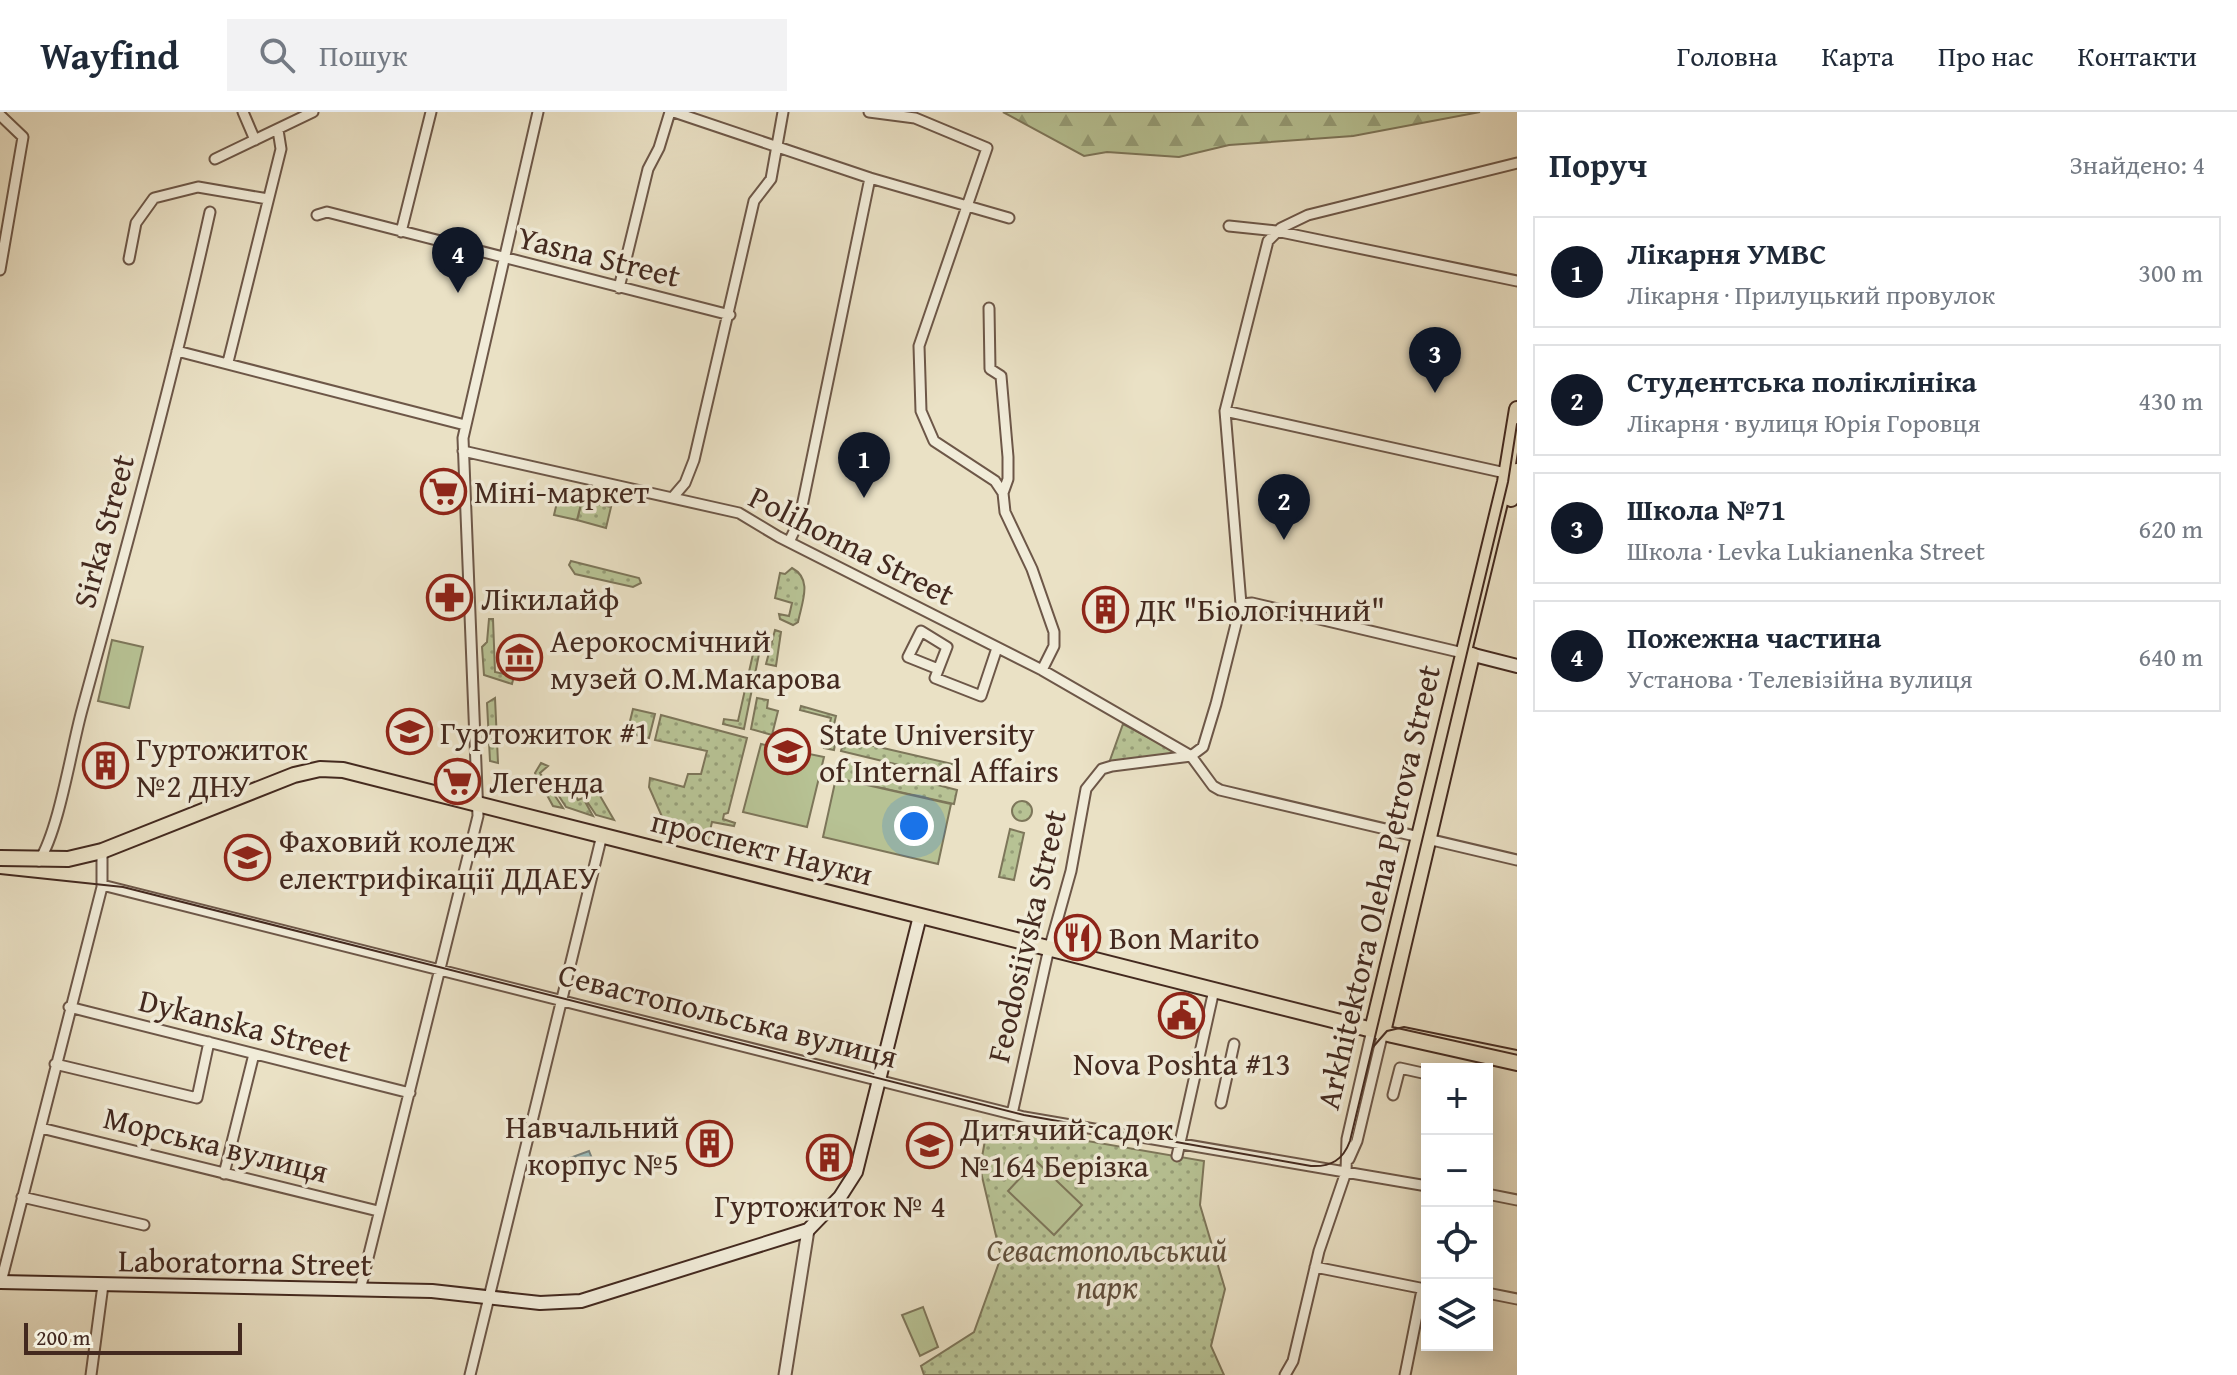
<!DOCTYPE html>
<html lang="uk">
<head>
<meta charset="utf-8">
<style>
	body { margin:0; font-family:"Gentium Book Plus",serif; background:#f2f2f3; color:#1f2937 }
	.controls { position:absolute; right:24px; bottom:24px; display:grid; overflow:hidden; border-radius:0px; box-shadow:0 4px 20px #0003 }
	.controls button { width:72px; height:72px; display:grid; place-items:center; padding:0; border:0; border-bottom:2px solid #e0e1e3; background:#fff; color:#1f2937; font:40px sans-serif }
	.scale { position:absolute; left:24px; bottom:20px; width:218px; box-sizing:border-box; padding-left:8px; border:4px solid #43291f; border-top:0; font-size:22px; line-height:28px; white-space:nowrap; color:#43291f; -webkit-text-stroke:6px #f1ecd9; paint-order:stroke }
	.you { position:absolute; left:914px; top:714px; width:28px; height:28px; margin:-20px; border:6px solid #fff; border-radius:50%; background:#1a73e8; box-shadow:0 0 0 12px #1a73e833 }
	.badge { display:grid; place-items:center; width:52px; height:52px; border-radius:50%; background:#111827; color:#fff; font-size:26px; font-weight:700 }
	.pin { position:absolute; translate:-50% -66px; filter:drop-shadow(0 2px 4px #0008) }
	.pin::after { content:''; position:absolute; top:42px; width:28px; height:24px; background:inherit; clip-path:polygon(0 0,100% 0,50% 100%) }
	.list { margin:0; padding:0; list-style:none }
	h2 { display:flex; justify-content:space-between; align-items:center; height:104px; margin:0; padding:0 32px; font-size:34px }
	h2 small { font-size:26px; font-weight:400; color:#747a83 }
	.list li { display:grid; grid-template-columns:52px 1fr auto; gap:24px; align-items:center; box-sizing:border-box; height:112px; margin:0 16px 16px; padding:0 16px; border:2px solid #e0e1e3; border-radius:0px }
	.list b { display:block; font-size:30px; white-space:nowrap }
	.list p { margin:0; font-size:26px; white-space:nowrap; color:#747a83 }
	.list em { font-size:26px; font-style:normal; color:#747a83 }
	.icon { flex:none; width:44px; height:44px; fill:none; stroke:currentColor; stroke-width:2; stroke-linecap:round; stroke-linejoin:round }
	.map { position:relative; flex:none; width:1517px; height:1263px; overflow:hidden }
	header { display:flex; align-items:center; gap:48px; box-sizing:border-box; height:112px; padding:0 40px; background:#fff; border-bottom:2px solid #e0e1e3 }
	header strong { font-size:38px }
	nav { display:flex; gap:44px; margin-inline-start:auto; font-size:28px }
	.search { width:560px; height:72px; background:#f2f2f3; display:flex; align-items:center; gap:20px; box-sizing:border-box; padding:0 28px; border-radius:0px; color:#747a83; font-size:30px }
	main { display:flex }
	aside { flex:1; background:#fff }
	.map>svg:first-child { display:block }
</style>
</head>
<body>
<header>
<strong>Wayfind</strong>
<div class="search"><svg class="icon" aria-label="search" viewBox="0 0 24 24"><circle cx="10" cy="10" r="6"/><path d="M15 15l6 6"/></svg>Пошук</div>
<nav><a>Головна</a><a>Карта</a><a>Про нас</a><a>Контакти</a></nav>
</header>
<main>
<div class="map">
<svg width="1517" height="1263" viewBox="0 0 1517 1263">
	<defs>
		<pattern id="green-dots" width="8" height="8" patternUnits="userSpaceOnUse" patternTransform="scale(2)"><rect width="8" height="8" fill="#b7c294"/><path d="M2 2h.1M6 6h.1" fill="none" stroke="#969e78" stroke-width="1.8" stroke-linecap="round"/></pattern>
		<pattern id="forest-firs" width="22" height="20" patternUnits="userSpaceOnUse" patternTransform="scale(2)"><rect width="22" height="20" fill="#b7c294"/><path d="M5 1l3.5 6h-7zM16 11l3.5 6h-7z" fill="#969e78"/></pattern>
		<pattern id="water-rules" width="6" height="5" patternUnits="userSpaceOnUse" patternTransform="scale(2)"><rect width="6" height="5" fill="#99bcba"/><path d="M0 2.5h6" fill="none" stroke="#7e9997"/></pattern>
	</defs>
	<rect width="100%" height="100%" fill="#eae1c5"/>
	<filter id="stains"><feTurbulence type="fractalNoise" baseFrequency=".0025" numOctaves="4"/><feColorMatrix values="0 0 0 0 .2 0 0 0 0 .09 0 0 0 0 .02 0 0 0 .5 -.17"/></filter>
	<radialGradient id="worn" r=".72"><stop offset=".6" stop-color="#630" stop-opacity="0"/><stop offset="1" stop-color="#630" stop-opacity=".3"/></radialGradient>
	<path fill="url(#green-dots)" stroke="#7d765a" stroke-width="2" d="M 582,388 L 611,395 L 606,416 L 577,408 Z
		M 571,449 L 639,466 L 641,471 L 633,475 L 575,462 L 569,453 Z
		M 792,456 C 813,467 802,490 798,510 L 793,513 L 780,507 L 779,502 L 789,504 L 792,491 L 775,486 L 780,461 L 785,462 Z
		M 489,507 L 493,507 L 495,560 L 514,564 L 512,572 L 484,563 L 482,535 L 487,530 Z
		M 775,518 L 781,520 L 776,554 L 766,552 Z
		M 734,531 L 760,537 L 744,617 L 723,612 L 724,607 L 738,609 L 753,542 L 732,537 Z
		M 495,586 L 498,651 L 490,649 L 487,591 Z
		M 757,586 L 768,588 L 767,596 L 778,599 L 772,623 L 751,617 Z
		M 801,594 L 836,604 L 831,625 L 836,627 L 834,638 L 824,636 L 831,606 L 800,598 Z
		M 633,597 L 655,602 L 649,626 L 627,621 Z
		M 661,603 L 747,626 L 728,701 L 724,702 L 723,707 L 735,711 L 734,714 L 712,710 L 707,732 L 670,723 L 649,675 L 650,666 L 684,675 L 688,662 L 701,662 L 707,639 L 655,628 Z
		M 1123,612 L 1180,642 L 1109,651 Z
		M 844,627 L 961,654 L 957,667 L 841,639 Z
		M 845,649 L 957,678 L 954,692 L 836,666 L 840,651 Z
		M 541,651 L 548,654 L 540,661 L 563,696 L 553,694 L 535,661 Z
		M 561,673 L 571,676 L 578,688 L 583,686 L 593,704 L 566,695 L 555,678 Z
		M 589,679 L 599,682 L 614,708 L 596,703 L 584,685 Z
		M1012 699a10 10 0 1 1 20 0a10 10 0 1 1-20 0Z
		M 1010,717 L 1024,721 L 1014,768 L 999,765 Z
		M 988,1012 L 1204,1049 L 1200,1093 L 1225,1177 L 1211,1234 L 1224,1263 L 924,1263 L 921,1254 L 974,1220 L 1001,1145 L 980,1056 Z"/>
	<path fill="url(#forest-firs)" stroke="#7d765a" stroke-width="2" d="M 1003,0 L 1480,0 L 1353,24 L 1229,33 L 1179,45 L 1107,40 L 1084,44 Z"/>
	<path fill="#b7c294" stroke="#7d765a" stroke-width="2" d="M 559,382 L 582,388 L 577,408 L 554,403 Z
		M 112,528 L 143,535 L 129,596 L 98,589 Z
		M 761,632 L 824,645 L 807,715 L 743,700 Z
		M 836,666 L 951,692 L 938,752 L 823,725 Z
		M 1036,1049 L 1082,1093 L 1054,1123 L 1008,1079 Z
		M 923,1195 L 938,1235 L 920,1244 L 902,1203 Z"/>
	<path fill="url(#water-rules)" stroke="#77817c" stroke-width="2" d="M 589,1039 L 593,1049 L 568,1058 L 564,1048 Z"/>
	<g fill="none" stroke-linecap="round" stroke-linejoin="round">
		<defs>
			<path id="minor" d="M 243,0 L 255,28
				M 674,0 L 870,66 L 1009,106
				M 869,0 L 915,6 L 987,36 L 919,234 L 921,299 L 934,329 L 995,369 L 1003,381
				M 0,3 L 23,25 L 0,158
				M 215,47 L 313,0
				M 317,103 L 327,100 L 730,203
				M 1229,114 L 1276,119 L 1517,169
				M 401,120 L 431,0
				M 129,147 L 136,111 L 154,86 L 198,75 L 268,87
				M 619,176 L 648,57 L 659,36 L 670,0
				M 989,196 L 990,257 L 1001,264 L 1008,345 L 1008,367 L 1003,381 L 1005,400 L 1032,457 L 1054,520 L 1054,534 L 1042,558
				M 177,239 L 465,313
				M 228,250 L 281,37 L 278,18
				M 1225,299 L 1510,362
				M 463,339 L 739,401 L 779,425 L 1042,558 L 1191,644 L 1213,674 L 1220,678 L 1517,748
				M 673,385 L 685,371 L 694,348 L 754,89 L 771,67 L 783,0
				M 789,430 L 799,409 L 870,66
				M 1241,492 L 1252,491 L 1463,541
				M 938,557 L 908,545 L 921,519 L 947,535 L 935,566 L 981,584 L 997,536
				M 39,749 C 59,718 71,638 82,598 C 127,433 173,267 210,100
				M 102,773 L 1024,1005 L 1427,1074
				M 69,895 L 410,981
				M 55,952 L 197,986 L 209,930
				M 1393,983 L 1400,956 L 1427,962
				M 1221,991 L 1234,932
				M 1012,1002 L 1047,845 L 1071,759 L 1086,677 L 1102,657 L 1112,654 L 1191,644 L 1203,635 L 1216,592 L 1241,492 L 1225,299 L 1268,129 L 1281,116 L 1308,103 L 1517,51
				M 41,1016 L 378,1099
				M 1177,1044 L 1214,878
				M 1349,1047 L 1357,1029 L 1383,920
				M 224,1062 L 254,942
				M 1487,1082 L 1517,1088
				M 22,1085 L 144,1113
				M 1315,1155 L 1425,1177
				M 1,1170 L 102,775 L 102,739
				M 360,1178 L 478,704 L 463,326 L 538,0
				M 1487,1181 L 1517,1187
				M 91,1263 L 103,1173
				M 470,1263 L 602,723
				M 1285,1263 L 1293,1249 L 1319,1139 L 1346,1060 L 1347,1027 L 1372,918
				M 1405,1263 L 1421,1183 L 1427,1175"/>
			<path id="tertiary" d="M 785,1263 L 808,1118"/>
			<path id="secondary" d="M 1466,541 L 1517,554
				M 0,1170 L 432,1179 L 540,1191 L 581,1189 L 808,1118 L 840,1085 L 856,1060 L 920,804"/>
			<path id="primary" d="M 1511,387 L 1517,359
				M 0,746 L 68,747 L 102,739 L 294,663 L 320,657 L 343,658 L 1392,923 L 1517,951
				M 1372,918 L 1505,370 L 1517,297
				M 1383,920 L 1472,543"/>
		</defs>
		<use href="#minor" stroke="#6d5748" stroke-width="13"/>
		<use href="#tertiary" stroke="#6d5748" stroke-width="15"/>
		<use href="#secondary" stroke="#43291f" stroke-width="16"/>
		<use href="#primary" stroke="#43291f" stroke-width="18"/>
		<use href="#minor" stroke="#f1ecd9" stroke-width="9"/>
		<use href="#tertiary" stroke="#f1ecd9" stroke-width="11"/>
		<use href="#secondary" stroke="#f1ecd9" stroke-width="12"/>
		<use href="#primary" stroke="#eae1c5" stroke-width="14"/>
		<path stroke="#43291f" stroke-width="2" d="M 0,762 L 123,775 L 1024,1003 L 1311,1054 C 1331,1055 1343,1048 1350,1029 L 1508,370 L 1517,312
			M 1373,935 L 1387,919 L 1404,915 L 1517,938"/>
	</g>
	<defs>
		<symbol id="supermarket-ring" viewBox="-11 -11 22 22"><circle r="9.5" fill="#f1ecd9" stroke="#8f2418" stroke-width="1.5"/><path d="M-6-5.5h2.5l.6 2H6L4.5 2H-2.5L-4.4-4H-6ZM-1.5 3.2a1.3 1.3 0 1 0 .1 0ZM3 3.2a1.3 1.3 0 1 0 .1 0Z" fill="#8f2418"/></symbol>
		<symbol id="pharmacy-ring" viewBox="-11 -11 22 22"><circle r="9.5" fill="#f1ecd9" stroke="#8f2418" stroke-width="1.5"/><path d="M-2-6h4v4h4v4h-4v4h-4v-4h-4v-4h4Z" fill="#8f2418"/></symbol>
		<symbol id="building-ring" viewBox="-11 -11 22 22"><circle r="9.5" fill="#f1ecd9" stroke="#8f2418" stroke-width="1.5"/><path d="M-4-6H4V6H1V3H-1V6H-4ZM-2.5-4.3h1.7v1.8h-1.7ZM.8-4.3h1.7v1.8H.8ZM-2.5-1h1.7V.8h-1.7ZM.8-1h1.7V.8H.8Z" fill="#8f2418"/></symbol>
		<symbol id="museum-ring" viewBox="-11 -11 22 22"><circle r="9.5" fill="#f1ecd9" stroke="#8f2418" stroke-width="1.5"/><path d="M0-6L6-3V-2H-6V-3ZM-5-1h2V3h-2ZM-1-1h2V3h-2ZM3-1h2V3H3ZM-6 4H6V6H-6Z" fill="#8f2418"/></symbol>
		<symbol id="university-ring" viewBox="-11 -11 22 22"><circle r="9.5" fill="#f1ecd9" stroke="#8f2418" stroke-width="1.5"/><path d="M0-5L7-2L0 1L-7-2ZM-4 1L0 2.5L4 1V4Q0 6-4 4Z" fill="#8f2418"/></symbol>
		<symbol id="restaurant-ring" viewBox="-11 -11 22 22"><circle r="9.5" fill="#f1ecd9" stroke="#8f2418" stroke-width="1.5"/><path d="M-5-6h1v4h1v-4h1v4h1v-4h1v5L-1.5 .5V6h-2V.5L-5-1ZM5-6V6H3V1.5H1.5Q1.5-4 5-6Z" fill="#8f2418"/></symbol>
		<symbol id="civic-ring" viewBox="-11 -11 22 22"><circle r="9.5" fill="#f1ecd9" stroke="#8f2418" stroke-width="1.5"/><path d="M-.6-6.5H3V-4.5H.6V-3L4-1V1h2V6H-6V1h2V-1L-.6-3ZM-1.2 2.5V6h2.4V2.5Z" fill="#8f2418"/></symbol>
		<symbol id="school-ring" viewBox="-11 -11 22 22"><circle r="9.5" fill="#f1ecd9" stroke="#8f2418" stroke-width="1.5"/><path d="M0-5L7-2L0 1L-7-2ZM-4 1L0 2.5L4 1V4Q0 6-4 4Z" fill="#8f2418"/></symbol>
	</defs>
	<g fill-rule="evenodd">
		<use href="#supermarket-ring" x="418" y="354" width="51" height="51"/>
		<use href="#pharmacy-ring" x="424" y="460" width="51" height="51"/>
		<use href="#building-ring" x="1080" y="472" width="51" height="51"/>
		<use href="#museum-ring" x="494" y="520" width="51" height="51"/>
		<use href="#university-ring" x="384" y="594" width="51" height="51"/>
		<use href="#university-ring" x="762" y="614" width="51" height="51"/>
		<use href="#building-ring" x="80" y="628" width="51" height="51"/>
		<use href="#supermarket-ring" x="432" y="644" width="51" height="51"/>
		<use href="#university-ring" x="222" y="720" width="51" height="51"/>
		<use href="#restaurant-ring" x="1052" y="800" width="51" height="51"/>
		<use href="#civic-ring" x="1156" y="878" width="51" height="51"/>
		<use href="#building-ring" x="684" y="1006" width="51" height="51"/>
		<use href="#school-ring" x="904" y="1008" width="51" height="51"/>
		<use href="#building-ring" x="804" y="1020" width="51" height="51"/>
	</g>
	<g text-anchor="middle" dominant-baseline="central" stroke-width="7" stroke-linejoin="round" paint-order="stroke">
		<g font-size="32" fill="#43291f" stroke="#f1ecd9">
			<text transform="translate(599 144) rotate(14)">Yasna Street</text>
			<text transform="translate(103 419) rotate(-75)">Sirka Street</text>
			<text transform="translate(852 433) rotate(27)">Polihonna Street</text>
			<text transform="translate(762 735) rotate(14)">проспект Науки</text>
			<text transform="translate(1378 775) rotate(-77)">Arkhitektora Oleha Petrova Street</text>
			<text transform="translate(1026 824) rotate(-77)">Feodosiivska Street</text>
			<text transform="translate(728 903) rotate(14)">Севастопольська вулиця</text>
			<text transform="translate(245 913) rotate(14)">Dykanska Street</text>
			<text transform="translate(216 1032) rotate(14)">Морська вулиця</text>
			<text transform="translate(245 1150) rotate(1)">Laboratorna Street</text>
		</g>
		<g font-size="32" fill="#43291f" stroke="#f1ecd9" text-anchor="start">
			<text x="474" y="379">Міні-маркет</text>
			<text x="481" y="486">Лікилайф</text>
			<text x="1136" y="497">ДК "Біологічний"</text>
			<text x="550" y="528">Аерокосмічний<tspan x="550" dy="37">музей О.М.Макарова</tspan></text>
			<text x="440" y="620">Гуртожиток #1</text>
			<text x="819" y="621">State University<tspan x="819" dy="37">of Internal Affairs</tspan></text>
			<text x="136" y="636">Гуртожиток<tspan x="136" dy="37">№2 ДНУ</tspan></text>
			<text x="489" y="669">Легенда</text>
			<text x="279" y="728">Фаховий коледж<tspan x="279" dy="37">електрифікації ДДАЕУ</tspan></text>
			<text x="1109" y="825">Bon Marito</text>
			<text x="1182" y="951" text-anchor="middle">Nova Poshta #13</text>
			<text x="679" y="1014" text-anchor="end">Навчальний<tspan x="679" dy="37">корпус №5</tspan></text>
			<text x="960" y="1016">Дитячий садок<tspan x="960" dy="37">№164 Берізка</tspan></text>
			<text x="830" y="1093" text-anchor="middle">Гуртожиток № 4</text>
		</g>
		<g font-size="32" font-style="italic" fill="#604f3c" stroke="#f1ecd9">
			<text x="1107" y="1137">Севастопольський<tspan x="1107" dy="37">парк</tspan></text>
		</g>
	</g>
	<rect width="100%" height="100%" filter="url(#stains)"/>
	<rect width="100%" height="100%" fill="url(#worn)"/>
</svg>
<div class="controls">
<button>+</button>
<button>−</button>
<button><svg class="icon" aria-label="locate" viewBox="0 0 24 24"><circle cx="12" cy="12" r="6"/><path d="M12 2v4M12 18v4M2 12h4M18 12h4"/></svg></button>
<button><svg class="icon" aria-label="layers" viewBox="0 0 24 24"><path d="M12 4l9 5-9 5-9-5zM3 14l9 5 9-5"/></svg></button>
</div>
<div class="scale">200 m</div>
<div class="you"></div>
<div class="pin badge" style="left:864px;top:386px">1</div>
<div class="pin badge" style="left:1284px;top:428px">2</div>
<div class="pin badge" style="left:1435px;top:281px">3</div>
<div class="pin badge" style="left:458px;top:181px">4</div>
</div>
<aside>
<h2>Поруч<small>Знайдено: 4</small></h2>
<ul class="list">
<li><span class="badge">1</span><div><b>Лікарня УМВС</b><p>Лікарня · Прилуцький провулок</p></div><em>300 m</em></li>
<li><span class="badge">2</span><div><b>Студентська поліклініка</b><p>Лікарня · вулиця Юрія Горовця</p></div><em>430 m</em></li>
<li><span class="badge">3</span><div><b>Школа №71</b><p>Школа · Levka Lukianenka Street</p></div><em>620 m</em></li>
<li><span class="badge">4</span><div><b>Пожежна частина</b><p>Установа · Телевізійна вулиця</p></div><em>640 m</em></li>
</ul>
</aside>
</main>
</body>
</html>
